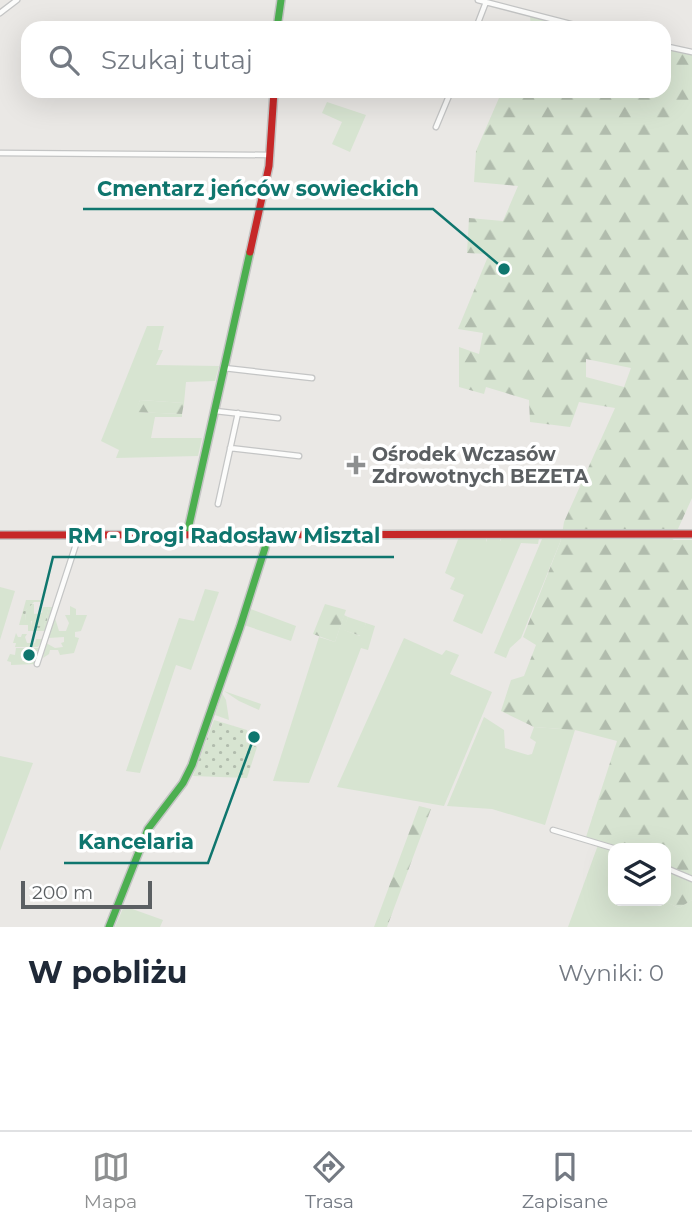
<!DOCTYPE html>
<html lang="pl">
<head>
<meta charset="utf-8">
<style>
	body { margin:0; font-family:Montserrat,sans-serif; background:#f6f6f7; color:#1f2937 }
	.controls { position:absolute; right:21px; bottom:21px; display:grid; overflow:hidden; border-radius:14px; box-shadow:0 7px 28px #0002 }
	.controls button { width:63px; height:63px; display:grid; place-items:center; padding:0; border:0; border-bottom:2px solid #e0e1e3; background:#fff; color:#1f2937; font:35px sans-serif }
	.scale { position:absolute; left:21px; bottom:18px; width:131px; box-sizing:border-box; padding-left:7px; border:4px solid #5b5f62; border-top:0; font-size:19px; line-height:24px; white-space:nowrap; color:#5b5f62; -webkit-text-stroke:5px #fff; paint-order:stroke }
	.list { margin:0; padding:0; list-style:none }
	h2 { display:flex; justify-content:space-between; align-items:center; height:91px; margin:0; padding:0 28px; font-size:30px }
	h2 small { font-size:23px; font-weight:400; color:#747a83 }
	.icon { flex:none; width:38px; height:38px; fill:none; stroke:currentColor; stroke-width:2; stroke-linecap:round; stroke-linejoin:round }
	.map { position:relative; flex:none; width:692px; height:927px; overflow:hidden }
	.search { position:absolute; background:#fff; box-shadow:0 7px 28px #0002; left:21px; right:21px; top:21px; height:77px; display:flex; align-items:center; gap:18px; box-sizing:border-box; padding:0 24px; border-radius:21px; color:#747a83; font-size:26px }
	.sheet { height:203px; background:#fff }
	nav { display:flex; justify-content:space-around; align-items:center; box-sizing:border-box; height:98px; border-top:2px solid #e0e1e3; background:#fff; font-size:19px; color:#747a83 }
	nav a { display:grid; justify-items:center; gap:4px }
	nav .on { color:#8d8f90 }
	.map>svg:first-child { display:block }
</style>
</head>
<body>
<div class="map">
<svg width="692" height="927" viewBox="0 0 692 927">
	<defs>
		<pattern id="forest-firs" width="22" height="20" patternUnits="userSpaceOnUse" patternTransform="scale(1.75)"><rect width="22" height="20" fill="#d7e4d1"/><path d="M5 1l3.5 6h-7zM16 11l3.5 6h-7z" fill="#b1bcad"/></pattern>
		<pattern id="garden-dots" width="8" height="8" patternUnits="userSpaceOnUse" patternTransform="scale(1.75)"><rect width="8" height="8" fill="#d7e4d1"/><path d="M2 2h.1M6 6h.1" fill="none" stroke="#b1bcad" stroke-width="1.8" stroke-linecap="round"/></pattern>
	</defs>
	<rect width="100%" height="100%" fill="#eae8e5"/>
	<path fill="#d7e4d1" d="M 327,102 L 366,115 L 350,152 L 332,144 L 342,122 L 322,113 Z
		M 147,326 L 164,326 L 158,350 L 163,350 L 156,365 L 219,366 L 215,381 L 186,382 L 184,403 L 140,400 L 136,412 L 182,414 L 182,417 L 155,417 L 151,438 L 202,438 L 198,456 L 116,458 L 119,450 L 101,441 Z
		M 557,536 L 561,540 L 521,638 L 510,648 L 506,658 L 494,653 L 542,539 Z
		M 459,537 L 486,537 L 486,542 L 488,537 L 500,537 L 500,541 L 503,537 L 539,538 L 538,544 L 521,543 L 482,634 L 453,621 L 464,595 L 450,589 L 455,578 L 445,573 Z
		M 0,587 L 15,591 L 0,640 Z
		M 205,589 L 219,592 L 191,670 L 176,665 L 140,773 L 126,771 L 179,618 L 194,621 Z
		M 31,604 L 34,604 L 34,614 L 42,613 L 43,607 L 49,607 L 44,626 L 31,626 L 32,621 L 25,621 L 26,610 Z
		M 70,606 L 76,609 L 76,615 L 87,615 L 81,631 L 75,632 L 75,637 L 79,638 L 74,653 L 60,655 L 58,650 L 50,650 L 49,654 L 43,658 L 46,643 L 55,648 L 63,647 L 61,643 L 64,642 L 64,637 L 48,638 L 55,618 L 59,631 L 66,631 L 69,623 L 65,615 L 70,615 Z
		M 248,608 L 296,626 L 291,641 L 244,625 Z
		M 344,615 L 348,617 L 344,630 L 360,636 L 366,623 L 375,626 L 368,650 L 361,648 L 309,783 L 273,781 L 319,637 L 335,642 Z
		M 16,633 L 18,637 L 21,637 L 22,634 L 27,634 L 25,637 L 27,643 L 35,643 L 36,639 L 43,639 L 38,647 L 15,647 L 16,643 L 13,643 Z
		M 404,638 L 442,655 L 446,650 L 459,655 L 450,674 L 492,692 L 444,806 L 337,787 Z
		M 16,648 L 39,648 L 38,651 L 22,651 L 22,661 L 32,660 L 33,656 L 37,654 L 35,664 L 11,665 L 11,662 L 7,661 L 10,654 L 15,655 Z
		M 224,691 L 261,704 L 259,710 L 239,701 Z
		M 222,693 L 226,700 L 229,720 L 215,715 Z
		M 484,717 L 504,730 L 505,748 L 528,755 L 532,754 L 536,742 L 530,738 L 534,727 L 575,730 L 545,825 L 492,809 L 447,806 Z
		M 0,756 L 33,763 L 0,851 Z
		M 598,845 L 613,851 L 613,901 L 664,901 L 679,908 L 692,900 L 692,927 L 568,927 Z
		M 124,906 L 163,920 L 160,927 L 115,927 Z"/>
	<path fill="url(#forest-firs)" fill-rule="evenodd" d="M 530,16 L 573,28 L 531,28 Z
		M 664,48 L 692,55 L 692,498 L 673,540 L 692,540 L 692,879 L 666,868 L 666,848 L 615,848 L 586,837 L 617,741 L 575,730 L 534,727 L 501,711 L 511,680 L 524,676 L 536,645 L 523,637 L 561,540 L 564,522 L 615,408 L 579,402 L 570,427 L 530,422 L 529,400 L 486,387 L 484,394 L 459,387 L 459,347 L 479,354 L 483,333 L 458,329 L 489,254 L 467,253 L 469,218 L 503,221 L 518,186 L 474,182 L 476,151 L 502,91 L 664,91 ZM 586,359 L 631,368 L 624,387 L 586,377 Z
		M 140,400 L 184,403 L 182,414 L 135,412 Z
		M 325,604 L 346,610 L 335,642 L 313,634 Z
		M 348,617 L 366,623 L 361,636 L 343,630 Z
		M 419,806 L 431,809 L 387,927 L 374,927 Z
		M 669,871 L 692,882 L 692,900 L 679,908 L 664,901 L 666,901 Z"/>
	<path fill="url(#garden-dots)" d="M 26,600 L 41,600 L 41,602 L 34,602 L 26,610 L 25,620 L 31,621 L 31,626 L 44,626 L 49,607 L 54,607 L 46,631 L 28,631 L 28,625 L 19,625 Z
		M 214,720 L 247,730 L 246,742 L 257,747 L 247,778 L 193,776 Z"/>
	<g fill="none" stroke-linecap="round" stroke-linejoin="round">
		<defs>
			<path id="street" d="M 478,0 L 586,28
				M 0,13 L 17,0
				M 476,28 L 486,2
				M 664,46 L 692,52
				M 436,127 L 451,91
				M 0,153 L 271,155
				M 224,368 L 312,378
				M 215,411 L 278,418
				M 230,448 L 299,456
				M 218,504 L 238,413
				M 37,664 L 79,535
				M 553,830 L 613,848
				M 666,868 L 692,879"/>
			<path id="fast" d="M 277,28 L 281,0
				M 187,534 L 250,252
				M 109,927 L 148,829 L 183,783 L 192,765 L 240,627 L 265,548 L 267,534"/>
			<path id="jam" d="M 250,252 L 269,166 L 274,91
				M 0,535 L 692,534"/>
		</defs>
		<use href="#street" stroke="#c4c5c5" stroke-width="7"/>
		<use href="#fast" stroke="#c4c5c4" stroke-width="10"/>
		<use href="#jam" stroke="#c4c5c4" stroke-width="10"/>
		<use href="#street" stroke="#fcfcfb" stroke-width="4.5"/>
		<use href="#fast" stroke="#4caf50" stroke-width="7"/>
		<use href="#jam" stroke="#c62828" stroke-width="7"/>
	</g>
	<path fill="#8d8f90" stroke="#fff" stroke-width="2.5" d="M352.5 454.5h7v7h7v7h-7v7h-7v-7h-7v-7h7z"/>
	<g text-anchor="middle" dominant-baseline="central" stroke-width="7" stroke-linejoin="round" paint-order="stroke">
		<g font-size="19" font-weight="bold" fill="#5b5f62" stroke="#fff" text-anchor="start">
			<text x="372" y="454">Ośrodek Wczasów<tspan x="372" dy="22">Zdrowotnych BEZETA</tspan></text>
		</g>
	</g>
	<path fill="none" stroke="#0f766e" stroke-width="2.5" d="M504 269L433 209H83M29 655L53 557H394M254 737L208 863H64"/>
	<g fill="#0f766e" stroke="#fff" stroke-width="2.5">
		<circle cx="504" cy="269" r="7"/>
		<circle cx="29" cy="655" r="7"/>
		<circle cx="254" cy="737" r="7"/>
	</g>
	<g font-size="21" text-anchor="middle" font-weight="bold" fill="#0f766e" stroke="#fff" stroke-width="7" stroke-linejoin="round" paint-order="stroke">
		<text x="258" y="196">Cmentarz jeńców sowieckich</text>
		<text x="224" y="543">RM - Drogi Radosław Misztal</text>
		<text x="136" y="849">Kancelaria</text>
	</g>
</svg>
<div class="controls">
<button><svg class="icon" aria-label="layers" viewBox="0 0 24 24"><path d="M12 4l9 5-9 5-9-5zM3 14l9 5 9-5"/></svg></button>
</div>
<div class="scale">200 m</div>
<div class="search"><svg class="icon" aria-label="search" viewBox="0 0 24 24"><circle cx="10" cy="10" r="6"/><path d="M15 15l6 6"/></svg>Szukaj tutaj</div>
</div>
<section class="sheet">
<h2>W pobliżu<small>Wyniki: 0</small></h2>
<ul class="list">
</ul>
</section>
<nav>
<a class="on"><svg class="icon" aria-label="map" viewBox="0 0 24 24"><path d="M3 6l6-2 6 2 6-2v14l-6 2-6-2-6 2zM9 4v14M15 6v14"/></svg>Mapa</a>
<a><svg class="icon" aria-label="directions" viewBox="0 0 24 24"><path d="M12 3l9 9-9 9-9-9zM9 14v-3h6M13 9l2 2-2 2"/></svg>Trasa</a>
<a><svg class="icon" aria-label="saved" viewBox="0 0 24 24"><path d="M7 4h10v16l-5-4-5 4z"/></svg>Zapisane</a>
</nav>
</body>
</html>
